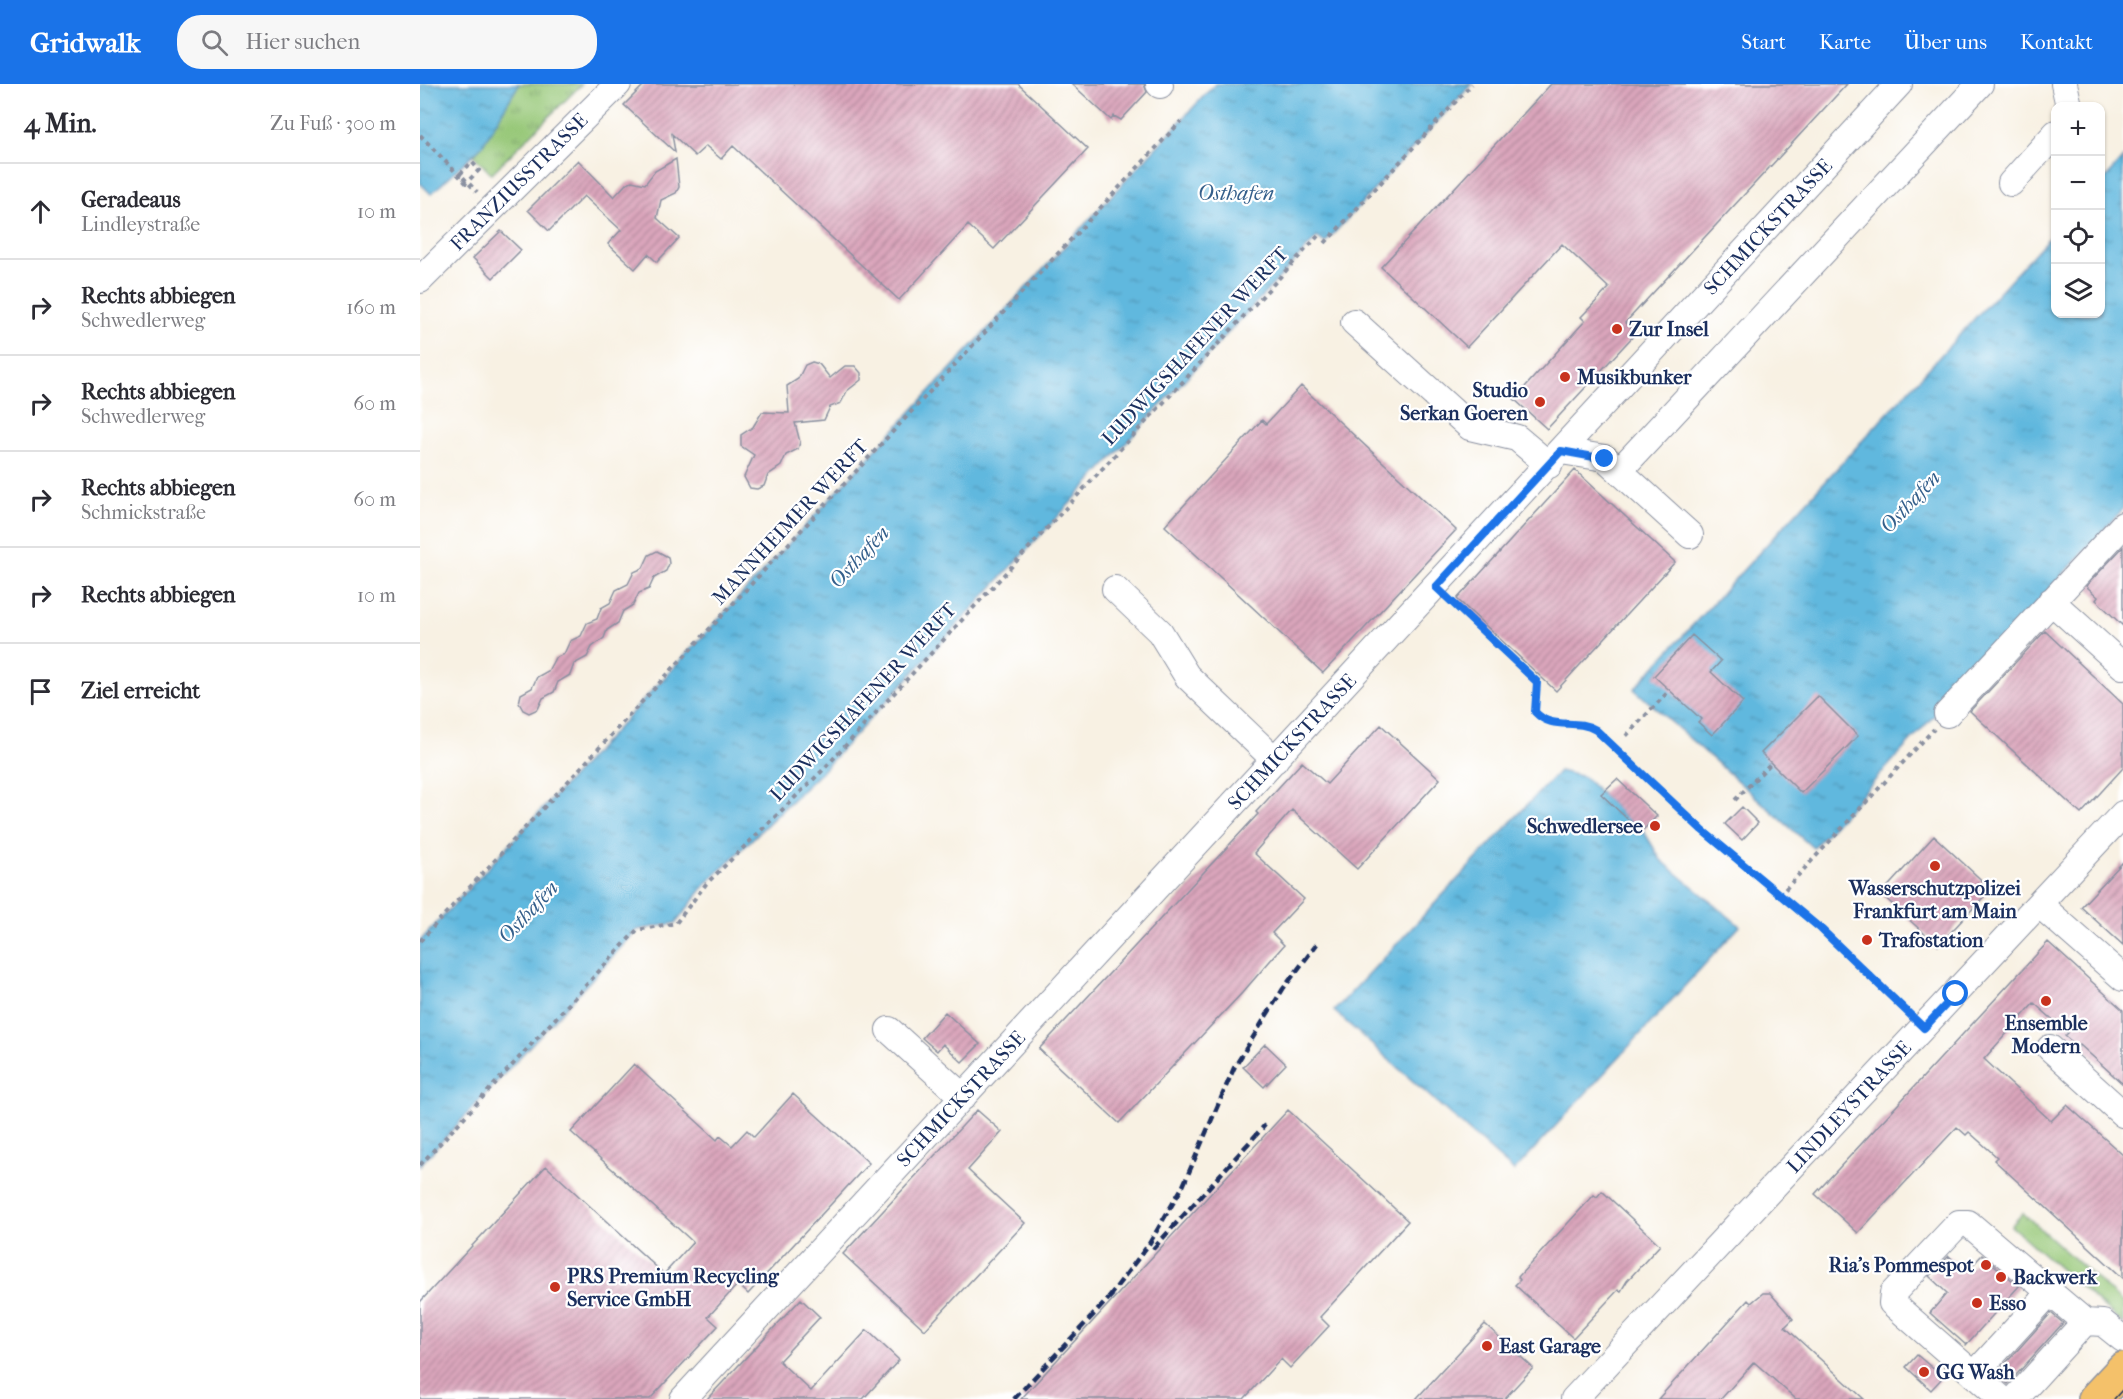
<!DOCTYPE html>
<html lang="de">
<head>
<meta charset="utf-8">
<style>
	body { margin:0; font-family:"IM FELL French Canon",serif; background:#f7f7f7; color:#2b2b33 }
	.controls { position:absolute; right:18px; top:18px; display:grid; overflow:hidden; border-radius:12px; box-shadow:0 2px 4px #0004 }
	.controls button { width:54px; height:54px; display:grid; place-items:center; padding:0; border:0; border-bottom:2px solid #e1e1e2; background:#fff; color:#2b2b33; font:30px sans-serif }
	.stop { position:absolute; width:18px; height:18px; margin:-14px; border:4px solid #1a73e8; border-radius:50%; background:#fff }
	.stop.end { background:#1a73e8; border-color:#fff; box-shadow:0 2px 6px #0008 }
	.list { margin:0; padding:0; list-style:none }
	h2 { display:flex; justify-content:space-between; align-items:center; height:78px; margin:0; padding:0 24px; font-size:26px }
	h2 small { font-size:20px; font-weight:400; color:#7c7c81 }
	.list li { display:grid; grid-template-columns:39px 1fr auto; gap:18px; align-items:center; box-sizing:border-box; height:96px; padding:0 24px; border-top:2px solid #e1e1e2 }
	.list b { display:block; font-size:22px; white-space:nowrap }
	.list p { margin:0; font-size:20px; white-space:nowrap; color:#7c7c81 }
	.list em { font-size:20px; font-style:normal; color:#7c7c81 }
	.icon { flex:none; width:33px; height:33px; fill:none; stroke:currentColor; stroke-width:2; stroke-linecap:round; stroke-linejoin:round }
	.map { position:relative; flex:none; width:1703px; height:1315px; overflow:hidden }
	header { display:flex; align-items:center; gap:36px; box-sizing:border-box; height:84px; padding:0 30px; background:#1a73e8; color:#fff }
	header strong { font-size:28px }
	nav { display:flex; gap:33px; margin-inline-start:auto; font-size:21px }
	.search { width:420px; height:54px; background:#f7f7f7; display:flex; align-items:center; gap:15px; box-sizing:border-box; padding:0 21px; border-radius:24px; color:#7c7c81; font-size:22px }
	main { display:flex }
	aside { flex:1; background:#fff }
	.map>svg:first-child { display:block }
</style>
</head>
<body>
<header>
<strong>Gridwalk</strong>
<div class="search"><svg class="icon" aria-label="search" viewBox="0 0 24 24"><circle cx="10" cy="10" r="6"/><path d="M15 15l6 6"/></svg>Hier suchen</div>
<nav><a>Start</a><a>Karte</a><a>Über uns</a><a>Kontakt</a></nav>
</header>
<main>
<aside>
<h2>4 Min.<small>Zu Fuß · 300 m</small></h2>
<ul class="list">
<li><svg class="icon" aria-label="ahead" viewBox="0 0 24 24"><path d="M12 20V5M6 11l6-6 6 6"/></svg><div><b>Geradeaus</b><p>Lindleystraße</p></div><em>10 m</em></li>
<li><svg class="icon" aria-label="right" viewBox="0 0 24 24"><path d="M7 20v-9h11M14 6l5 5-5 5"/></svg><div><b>Rechts abbiegen</b><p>Schwedlerweg</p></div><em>160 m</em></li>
<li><svg class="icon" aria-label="right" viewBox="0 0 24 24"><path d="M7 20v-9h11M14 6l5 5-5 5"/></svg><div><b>Rechts abbiegen</b><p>Schwedlerweg</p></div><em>60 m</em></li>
<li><svg class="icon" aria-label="right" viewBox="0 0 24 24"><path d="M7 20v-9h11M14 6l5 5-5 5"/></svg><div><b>Rechts abbiegen</b><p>Schmickstraße</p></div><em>60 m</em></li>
<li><svg class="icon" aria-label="right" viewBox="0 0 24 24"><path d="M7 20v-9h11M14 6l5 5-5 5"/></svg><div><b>Rechts abbiegen</b></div><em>10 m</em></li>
<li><svg class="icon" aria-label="arrive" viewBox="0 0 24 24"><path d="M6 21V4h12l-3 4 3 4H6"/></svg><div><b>Ziel erreicht</b></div></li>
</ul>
</aside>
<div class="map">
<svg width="1703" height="1315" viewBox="0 0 1703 1315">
	<defs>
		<pattern id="grass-tufts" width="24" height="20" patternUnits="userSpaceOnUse" patternTransform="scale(1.5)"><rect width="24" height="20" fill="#97c878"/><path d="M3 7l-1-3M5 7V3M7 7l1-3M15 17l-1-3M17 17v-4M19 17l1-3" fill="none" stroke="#7aa366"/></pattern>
		<pattern id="water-ripples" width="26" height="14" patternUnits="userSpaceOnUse" patternTransform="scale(1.5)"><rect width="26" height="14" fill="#61b8de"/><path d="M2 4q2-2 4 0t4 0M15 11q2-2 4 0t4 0" fill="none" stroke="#4f96b7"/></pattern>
		<pattern id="building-hatch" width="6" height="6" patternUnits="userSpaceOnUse" patternTransform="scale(1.5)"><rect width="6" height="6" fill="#dba6bc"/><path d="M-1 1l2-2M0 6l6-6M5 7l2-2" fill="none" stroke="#b1889c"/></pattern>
	</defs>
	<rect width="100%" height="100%" fill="#fff"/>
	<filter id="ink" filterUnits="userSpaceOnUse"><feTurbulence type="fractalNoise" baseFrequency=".0167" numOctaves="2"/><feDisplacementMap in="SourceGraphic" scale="12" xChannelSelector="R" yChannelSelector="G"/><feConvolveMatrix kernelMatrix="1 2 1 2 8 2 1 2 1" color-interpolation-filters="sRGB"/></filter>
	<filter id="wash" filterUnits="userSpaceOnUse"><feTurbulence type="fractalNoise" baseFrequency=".008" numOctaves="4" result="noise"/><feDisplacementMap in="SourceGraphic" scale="24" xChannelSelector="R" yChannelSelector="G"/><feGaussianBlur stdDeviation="1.35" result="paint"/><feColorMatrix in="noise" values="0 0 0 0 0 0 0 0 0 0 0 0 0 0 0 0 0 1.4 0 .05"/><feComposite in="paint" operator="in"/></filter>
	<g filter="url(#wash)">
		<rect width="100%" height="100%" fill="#f8f1e3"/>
		<path fill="url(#grass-tufts)" stroke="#597c6b" stroke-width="1.5" d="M 99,0 L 162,0 L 71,90 L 54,72 Z
			M 1603,1129 L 1703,1219 L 1703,1240 L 1591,1142 Z"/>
		<path fill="url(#water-ripples)" stroke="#3e749e" stroke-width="1.5" d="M 2,0 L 99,0 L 62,62 L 11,110 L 0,99 L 0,2 Z
			M 795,0 L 1052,0 L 905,159 L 897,153 L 401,688 L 286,800 L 256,839 L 217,846 L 0,1081 L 0,857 Z
			M 1703,74 L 1703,425 L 1393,764 L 1214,605 L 1635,147 L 1636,230 L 1680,230 L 1681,99 Z
			M 1139,687 L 1164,693 L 1221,748 L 1223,746 L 1241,776 L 1320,842 L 1094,1087 L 914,927 Z"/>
		<g id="blocks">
			<path fill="url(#building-hatch)" d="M 225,0 L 598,0 L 668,65 L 574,165 L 548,141 L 479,216 L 313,62 L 301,75 L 286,62 L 275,72 L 252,50 L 255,68 L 204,21 Z
				M 652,0 L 724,0 L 727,8 L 701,36 L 694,32 L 691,36 Z
				M 1131,0 L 1427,0 L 1205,239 L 1216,249 L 1127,345 L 1094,315 L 1165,237 L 1161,233 L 1189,204 L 1142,160 L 1047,263 L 961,183 Z
				M 256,75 L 259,103 L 256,109 L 241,116 L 237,134 L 259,154 L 237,178 L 228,170 L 215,185 L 188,160 L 201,146 L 164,112 L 129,147 L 108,126 L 158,76 L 194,113 L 207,99 L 212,97 L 225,100 L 235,87 Z
				M 81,147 L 101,166 L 73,194 L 53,174 Z
				M 392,278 L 399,280 L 410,294 L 425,282 L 435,282 L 441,289 L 441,296 L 427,307 L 421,319 L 410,323 L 404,336 L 375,339 L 380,358 L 378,365 L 366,371 L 361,382 L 348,391 L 344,402 L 337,405 L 330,404 L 324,393 L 334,371 L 321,362 L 321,351 L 333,343 L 342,328 L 369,329 L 367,302 L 378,295 L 385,281 Z
				M 881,302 L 1036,446 L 903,589 L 745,442 L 842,336 L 846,340 Z
				M 1155,386 L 1255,478 L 1136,607 L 1037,515 Z
				M 1703,463 L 1703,542 L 1676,516 L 1678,513 L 1666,502 Z
				M 237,467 L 248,473 L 249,480 L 246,487 L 234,494 L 229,505 L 219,509 L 213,521 L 203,527 L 198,539 L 187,546 L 184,554 L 172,563 L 167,573 L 154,580 L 150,591 L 138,598 L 134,608 L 123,614 L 118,625 L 109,629 L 103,626 L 99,619 L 101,610 L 112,604 L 117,593 L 128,587 L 135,574 L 144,570 L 150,557 L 161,552 L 167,539 L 177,535 L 181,524 L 190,519 L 196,506 L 208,500 L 214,488 L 223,484 L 229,471 Z
				M 1625,547 L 1703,620 L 1703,684 L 1661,730 L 1550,627 Z
				M 1272,551 L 1301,577 L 1291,588 L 1323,618 L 1292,651 L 1278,638 L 1281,635 L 1234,592 Z
				M 1398,612 L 1438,652 L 1381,709 L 1341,669 Z
				M 961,641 L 1020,695 L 937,785 L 872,726 L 834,769 L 884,815 L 852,849 L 864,861 L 822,909 L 699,1039 L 619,965 L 838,730 L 836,728 L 882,678 L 907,700 Z
				M 1197,695 L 1237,732 L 1221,748 L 1181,710 Z
				M 1322,723 L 1338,739 L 1322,756 L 1305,740 Z
				M 1514,752 L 1571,805 L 1518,862 L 1461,810 Z
				M 1703,778 L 1703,861 L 1661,823 Z
				M 1628,858 L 1703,926 L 1703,1000 L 1660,961 L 1658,963 L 1645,952 L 1648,949 L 1614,919 L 1564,975 L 1631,1037 L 1647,1021 L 1703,1071 L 1703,1194 L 1574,1076 L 1577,1073 L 1549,1048 L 1546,1051 L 1537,1043 L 1438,1149 L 1395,1110 Z
				M 525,928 L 560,960 L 542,978 L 523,960 L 517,967 L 502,954 Z
				M 845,960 L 866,980 L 844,1003 L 823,983 Z
				M 214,980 L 297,1056 L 300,1052 L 312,1062 L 327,1046 L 334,1053 L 373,1010 L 449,1079 L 328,1210 L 318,1200 L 288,1233 L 298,1242 L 230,1315 L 0,1315 L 0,1218 L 126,1082 L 244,1190 L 273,1158 L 151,1048 Z
				M 557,1026 L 582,1048 L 548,1086 L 605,1139 L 505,1246 L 423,1170 Z
				M 868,1026 L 988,1137 L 900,1233 L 909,1242 L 870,1284 L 861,1275 L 824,1315 L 601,1315 Z
				M 1182,1107 L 1240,1161 L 1207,1197 L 1201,1207 L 1198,1206 L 1153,1254 L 1095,1201 L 1100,1196 L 1098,1193 L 1174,1111 L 1177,1113 Z
				M 1562,1171 L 1599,1202 L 1546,1261 L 1510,1229 L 1527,1209 L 1509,1192 L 1529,1172 L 1546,1188 Z
				M 1343,1209 L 1350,1209 L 1373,1235 L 1365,1243 L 1444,1315 L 1376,1315 L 1334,1278 L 1301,1315 L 1238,1315 L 1328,1216 L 1331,1219 Z
				M 381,1215 L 400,1233 L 359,1277 L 391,1307 L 447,1246 L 479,1276 L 443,1315 L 287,1315 Z
				M 1631,1229 L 1643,1239 L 1588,1300 L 1576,1290 Z
				M 1065,1240 L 1113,1284 L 1084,1315 L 996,1315 Z
				M 1497,1271 L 1523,1293 L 1511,1306 L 1486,1283 Z"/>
		</g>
	</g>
	<g filter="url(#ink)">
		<use href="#blocks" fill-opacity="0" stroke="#8a90a0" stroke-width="1.5"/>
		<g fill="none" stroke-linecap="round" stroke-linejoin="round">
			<defs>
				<path id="minor" d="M 739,0 L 740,1
					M 1644,0 L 1649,22
					M 1591,99 L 1636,49
					M 0,196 L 198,0
					M 934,238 L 1050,343 L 1097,354 L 1129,381
					M 1141,367 L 1185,374 L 1270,451
					M 1199,387 L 1560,0
					M 695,505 L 740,548 L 767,592 L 855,676
					M 1631,517 L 1703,582
					M 1527,630 L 1703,441
					M 1620,821 L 1703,894
					M 469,946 L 543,1013
					M 1630,964 L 1703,1030
					M 1554,1291 L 1631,1207
					M 263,1315 L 1479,0
					M 1154,1315 L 1703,730
					M 1582,1315 L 1472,1219 L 1473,1209 L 1539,1139 L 1548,1139 L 1665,1238
					M 1595,1315 L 1665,1238 L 1683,1239 L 1703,1255"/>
				<path id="major" d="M 1675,1315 L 1703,1285"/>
			</defs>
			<use href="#minor" stroke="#8a90a0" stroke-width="28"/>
			<use href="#major" stroke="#8a90a0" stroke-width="36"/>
			<path stroke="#8a90a0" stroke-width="4" stroke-dasharray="4.5 4.5" stroke-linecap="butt" d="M 0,51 L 46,99 L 59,86 L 52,78 L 40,90 L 57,108
				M 905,159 L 1052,0
				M 1032,518 L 1117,598 L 1115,628 C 1133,646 1155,634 1176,646 L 1282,746 L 1401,845 L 1489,928
				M 1206,652 L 1250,606
				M 1315,716 L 1351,679
				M 1359,812 L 1514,645
				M 0,857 L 761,37
				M 0,1081 L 217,846 L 256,839 L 286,800 L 401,688 L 898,152"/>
			<use href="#minor" stroke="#fff" stroke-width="26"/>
			<use href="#major" stroke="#f4c16a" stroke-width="33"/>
			<path stroke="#1b2f5e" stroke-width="1.5" d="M 1694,1315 L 1703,1305"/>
			<path stroke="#1b2f5e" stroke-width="4.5" stroke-dasharray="9 4.5" stroke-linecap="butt" d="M 733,1165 L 845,1041
				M 688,1214 L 729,1160 L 763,1102 L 814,984 L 863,905 L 897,860
				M 594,1315 L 693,1210"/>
		</g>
	</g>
	<g fill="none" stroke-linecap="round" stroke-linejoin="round" filter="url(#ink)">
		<path stroke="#1a73e8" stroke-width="8" d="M 1185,375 L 1141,367 L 1016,503 L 1117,598 L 1115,628 C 1134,648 1154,633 1176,646 L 1282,746 L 1401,845 L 1504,944 L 1536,910"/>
	</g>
	<g fill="#c8321e" stroke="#fff" stroke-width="2">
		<circle cx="1197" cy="245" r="6"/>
		<circle cx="1145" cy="293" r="6"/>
		<circle cx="1120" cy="318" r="6"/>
		<circle cx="1235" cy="742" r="6"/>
		<circle cx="1515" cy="782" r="6"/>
		<circle cx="1447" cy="856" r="6"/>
		<circle cx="1626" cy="917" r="6"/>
		<circle cx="1566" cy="1181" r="6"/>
		<circle cx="1581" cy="1193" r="6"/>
		<circle cx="135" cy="1203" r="6"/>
		<circle cx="1557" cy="1219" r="6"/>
		<circle cx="1067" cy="1262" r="6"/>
		<circle cx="1504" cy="1288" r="6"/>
	</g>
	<g text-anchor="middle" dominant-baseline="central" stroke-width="4.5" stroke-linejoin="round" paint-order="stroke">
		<g font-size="20" fill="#1b2f5e" stroke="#fff">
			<text transform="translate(99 98) rotate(-45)">FRANZIUSSTRASSE</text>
			<text transform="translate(1348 143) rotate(-47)">SCHMICKSTRASSE</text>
			<text transform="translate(775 262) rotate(-47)">LUDWIGSHAFENER WERFT</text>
			<text transform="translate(370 438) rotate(-47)">MANNHEIMER WERFT</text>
			<text transform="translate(443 618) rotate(-47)">LUDWIGSHAFENER WERFT</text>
			<text transform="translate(872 658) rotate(-47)">SCHMICKSTRASSE</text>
			<text transform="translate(541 1015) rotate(-47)">SCHMICKSTRASSE</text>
			<text transform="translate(1429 1023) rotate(-47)">LINDLEYSTRASSE</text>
		</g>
		<g font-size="20" font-weight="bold" fill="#1b2f5e" stroke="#fff" text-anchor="start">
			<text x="1209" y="245">Zur Insel</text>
			<text x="1157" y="293">Musikbunker</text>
			<text x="1108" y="306" text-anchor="end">Studio<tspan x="1108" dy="23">Serkan Goeren</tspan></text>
			<text x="1223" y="742" text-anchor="end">Schwedlersee</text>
			<text x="1515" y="804" text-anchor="middle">Wasserschutzpolizei<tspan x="1515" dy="23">Frankfurt am Main</tspan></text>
			<text x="1459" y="856">Trafostation</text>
			<text x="1626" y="939" text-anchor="middle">Ensemble<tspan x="1626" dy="23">Modern</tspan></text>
			<text x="1554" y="1181" text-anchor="end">Ria's Pommespot</text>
			<text x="147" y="1192">PRS Premium Recycling<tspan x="147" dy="23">Service GmbH</tspan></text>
			<text x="1593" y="1193">Backwerk</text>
			<text x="1569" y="1219">Esso</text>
			<text x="1079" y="1262">East Garage</text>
			<text x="1516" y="1288">GG Wash</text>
		</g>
		<g font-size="21" font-style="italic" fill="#345f8b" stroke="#fff">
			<text x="816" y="109">Osthafen</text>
			<text transform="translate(1490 418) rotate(-47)">Osthafen</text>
			<text transform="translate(439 473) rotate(-47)">Osthafen</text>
			<text transform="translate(108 828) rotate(-47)">Osthafen</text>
		</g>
	</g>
</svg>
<div class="controls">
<button>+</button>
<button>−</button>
<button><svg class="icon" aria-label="locate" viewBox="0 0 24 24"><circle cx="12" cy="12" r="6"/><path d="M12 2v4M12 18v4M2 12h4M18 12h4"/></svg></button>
<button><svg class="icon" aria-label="layers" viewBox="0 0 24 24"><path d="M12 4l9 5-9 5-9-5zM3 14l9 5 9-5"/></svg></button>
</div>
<div class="stop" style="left:1536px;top:910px"></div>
<div class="stop end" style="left:1185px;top:375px"></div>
</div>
</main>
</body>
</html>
